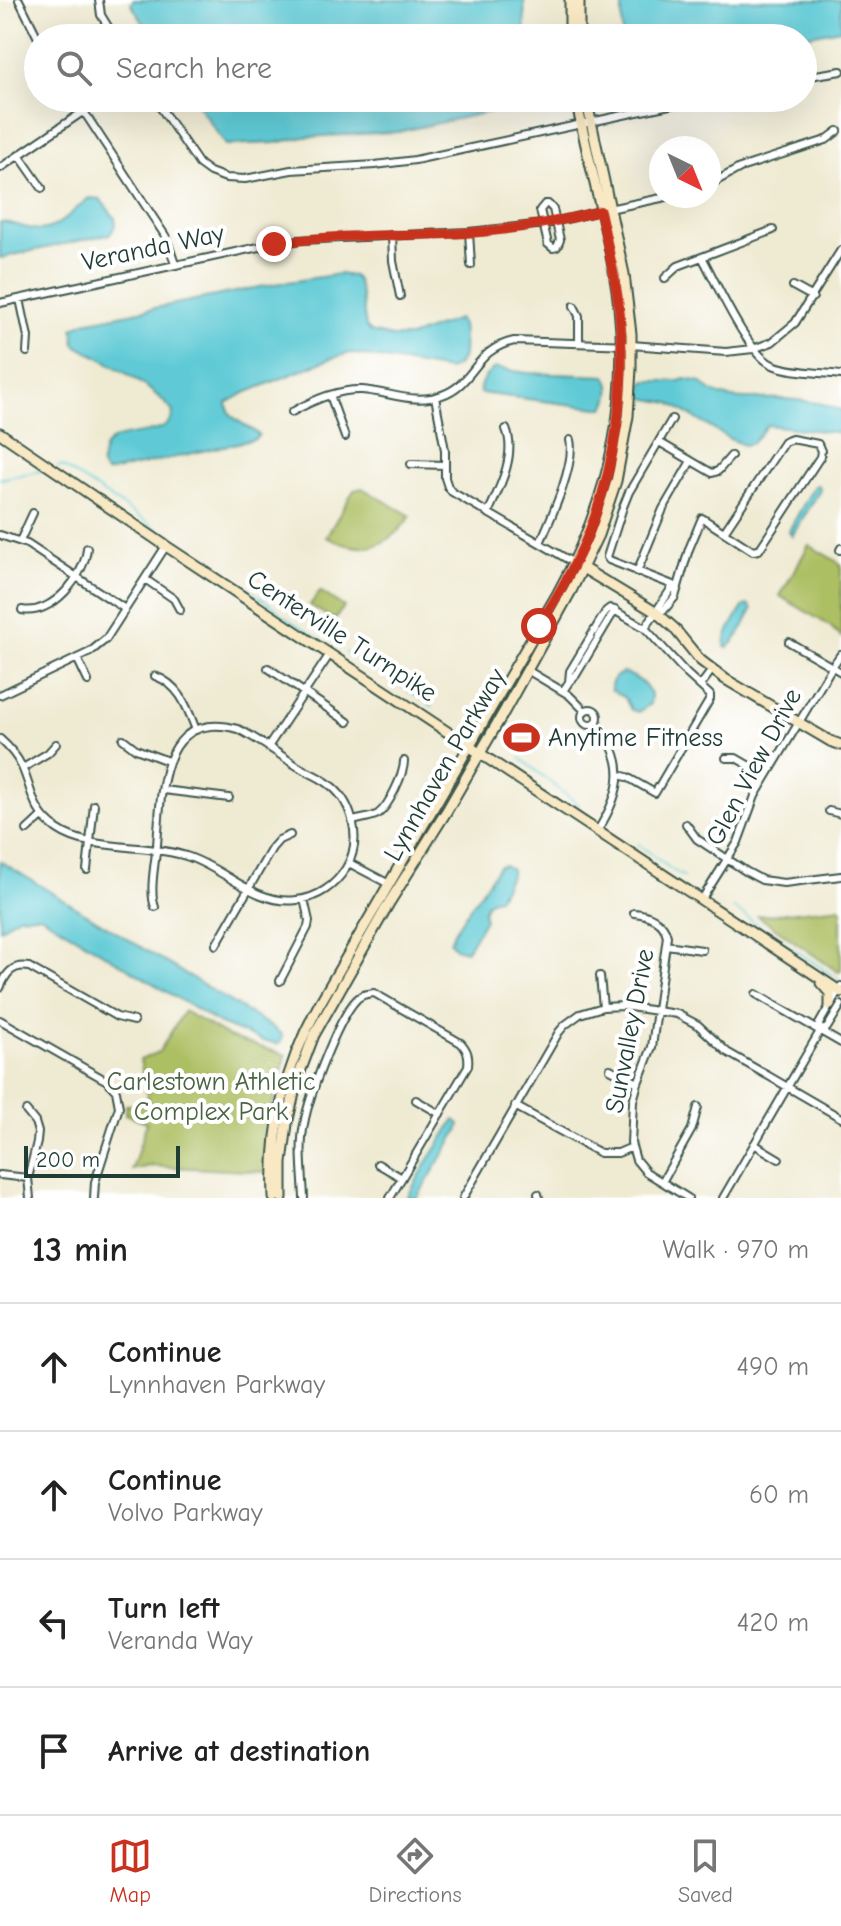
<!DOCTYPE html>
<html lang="en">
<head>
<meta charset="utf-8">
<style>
	body { margin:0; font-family:"Comic Neue",sans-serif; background:#f2f2f2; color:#222 }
	.compass { position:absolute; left:649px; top:136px; width:72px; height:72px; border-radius:50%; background:#fff; box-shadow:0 8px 32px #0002; rotate:137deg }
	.scale { position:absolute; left:24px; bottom:20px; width:156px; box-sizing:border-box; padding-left:8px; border:4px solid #1f3d34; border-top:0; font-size:22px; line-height:28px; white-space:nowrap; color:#1f3d34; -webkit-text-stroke:6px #fff; paint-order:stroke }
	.stop { position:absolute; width:24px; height:24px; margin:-18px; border:6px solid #c8321e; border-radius:50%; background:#fff }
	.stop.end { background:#c8321e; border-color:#fff; box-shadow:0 2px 8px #0008 }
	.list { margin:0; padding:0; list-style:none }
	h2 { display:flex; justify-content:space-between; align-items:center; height:104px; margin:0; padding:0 32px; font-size:34px }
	h2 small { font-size:26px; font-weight:400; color:#767676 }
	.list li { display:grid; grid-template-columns:52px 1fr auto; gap:24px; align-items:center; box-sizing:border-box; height:128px; padding:0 32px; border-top:2px solid #e0e0e0 }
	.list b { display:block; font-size:30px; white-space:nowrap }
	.list p { margin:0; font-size:26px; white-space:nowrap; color:#767676 }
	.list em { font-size:26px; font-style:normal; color:#767676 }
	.icon { flex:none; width:44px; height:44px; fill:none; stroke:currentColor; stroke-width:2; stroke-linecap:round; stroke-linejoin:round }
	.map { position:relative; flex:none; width:841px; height:1198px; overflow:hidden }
	.search { position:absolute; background:#fff; box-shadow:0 8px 32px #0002; left:24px; right:24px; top:24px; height:88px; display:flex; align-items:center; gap:20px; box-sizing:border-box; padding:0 28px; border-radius:44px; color:#767676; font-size:30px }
	.sheet { height:616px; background:#fff }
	nav { display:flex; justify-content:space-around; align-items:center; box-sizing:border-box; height:112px; border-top:2px solid #e0e0e0; background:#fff; font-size:22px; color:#767676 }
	nav a { display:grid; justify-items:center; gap:4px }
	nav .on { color:#c8321e }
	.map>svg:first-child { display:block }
</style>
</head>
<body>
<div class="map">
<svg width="841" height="1198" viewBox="0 0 841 1198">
	<rect width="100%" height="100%" fill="#fff"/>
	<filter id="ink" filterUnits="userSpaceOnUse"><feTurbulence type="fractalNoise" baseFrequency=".0125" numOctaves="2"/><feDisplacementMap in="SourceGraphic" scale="16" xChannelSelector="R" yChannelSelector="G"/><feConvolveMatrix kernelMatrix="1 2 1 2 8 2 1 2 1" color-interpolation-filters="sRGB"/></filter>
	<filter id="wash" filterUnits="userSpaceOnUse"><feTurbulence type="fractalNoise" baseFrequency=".006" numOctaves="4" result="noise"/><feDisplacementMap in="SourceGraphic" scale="32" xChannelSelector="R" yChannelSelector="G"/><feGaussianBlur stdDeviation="1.8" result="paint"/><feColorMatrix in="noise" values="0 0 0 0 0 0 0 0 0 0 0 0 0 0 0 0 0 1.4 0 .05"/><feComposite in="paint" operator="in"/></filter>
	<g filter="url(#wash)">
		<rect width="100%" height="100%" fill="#efead2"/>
		<path fill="#adbf63" stroke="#667e4c" stroke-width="2" d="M 362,488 L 411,516 C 385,550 364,555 326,537 L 354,490 Z
			M 809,545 L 841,564 L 841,637 L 830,626 L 780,596 Z
			M 320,591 L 344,607 L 334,620 L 310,605 Z
			M 841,907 L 841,971 L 838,972 L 758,916 Z
			M 184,1011 L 229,1037 L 286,1055 L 270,1114 L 265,1172 L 151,1166 L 132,1170 L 147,1122 L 125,1114 L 126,1105 L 149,1104 L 140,1060 L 159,1052 Z"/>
		<path fill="#5ecad5" stroke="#3e8484" stroke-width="2" d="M 133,0 L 524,0 L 525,38 L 153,38 L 131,4 Z
			M 622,0 L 841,0 L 841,29 L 794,38 L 622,38 Z
			M 193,98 L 531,98 L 529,103 L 398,132 L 305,137 L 275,143 L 226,145 Z
			M 89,198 L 100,199 L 115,218 L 116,226 L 110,234 L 0,258 L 0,222 C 12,222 21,227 33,229 C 57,234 72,210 89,198 Z
			M 340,274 L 353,276 L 357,280 L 361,294 L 366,327 L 371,332 L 392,337 L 410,337 L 458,319 C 464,326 462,329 463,338 C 464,353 465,365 448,370 L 350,353 L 332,358 L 245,393 L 227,403 C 228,421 247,424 259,435 L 255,439 L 106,473 L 101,466 C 102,460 102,453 105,447 C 118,426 171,442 173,412 C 158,391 120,369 97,356 C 89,352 82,350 75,344 L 73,328 L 85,322 L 275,284 Z
			M 495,368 L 527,373 L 606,376 C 613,385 611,400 604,408 L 598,408 L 480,393 C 478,384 487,373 495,368 Z
			M 685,379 L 701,382 C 720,406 759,397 785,399 C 797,400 811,401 823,404 C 829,406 835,409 841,410 L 841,433 L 767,425 L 756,439 L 752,443 L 744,445 L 730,439 L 670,403 L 643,398 C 641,391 640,385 647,381 L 679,381 Z
			M 818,485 L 820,488 L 819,492 L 792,536 L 789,532 L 791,527 L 814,486 Z
			M 747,605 L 750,606 L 752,610 C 744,623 739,640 727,648 L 725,647 C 725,633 736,619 743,607 Z
			M 622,673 C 634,675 645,683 651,694 L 650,704 L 639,712 L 631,710 L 625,698 L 611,690 C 610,682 615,676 622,673 Z
			M 0,861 L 275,1029 L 282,1035 L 282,1040 L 279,1044 L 263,1041 L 220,1024 L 40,915 L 18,916 L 0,929 Z
			M 504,865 L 511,869 L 511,874 L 498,898 C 486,899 481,909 485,919 L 469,947 L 465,951 L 455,948 L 450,942 L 454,931 L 499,866 Z
			M 455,1120 L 460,1124 L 459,1129 L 417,1198 L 407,1198 L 426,1164 Z"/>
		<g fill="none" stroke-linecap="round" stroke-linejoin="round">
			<path stroke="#5ecad5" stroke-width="2" d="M 58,467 L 62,466 L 165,534
				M 0,479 L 45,470
				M 201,558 L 213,568
				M 228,575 L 274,607 L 283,616 L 323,641
				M 346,653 L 378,671 L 432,706
				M 520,758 L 579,805
				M 638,844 L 672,870 L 684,877
				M 733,908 L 841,981"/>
		</g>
	</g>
	<g filter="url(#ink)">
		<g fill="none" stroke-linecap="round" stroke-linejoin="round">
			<defs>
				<path id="street" d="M 19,0 L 38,38
					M 99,0 L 101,15 L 115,38
					M 803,77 L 841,71
					M 75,98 L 166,237 L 175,264
					M 154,98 L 199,164 L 210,172 L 226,178 L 245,179 L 291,170 L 375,165 L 415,160 L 702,98
					M 19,155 L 42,188
					M 0,168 L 84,111
					M 709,185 L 740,168 L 826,140 L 838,131
					M 545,204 L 548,204 L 553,209 L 560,240 L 557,247 L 553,248 L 548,244 L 540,210 Z
					M 609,209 L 671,196
					M 469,232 L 471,265
					M 392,235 L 393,261 L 400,296
					M 702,257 C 716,282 748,355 773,365 C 792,373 821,372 841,375
					M 665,278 L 678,266 L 773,230
					M 793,286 L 813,297
					M 20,299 L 28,337 L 27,352
					M 0,303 L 254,248 L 299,240 L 469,232 L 545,224 L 600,211
					M 574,306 L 579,316 L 579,343
					M 330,395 L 345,437
					M 435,397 L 445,450 L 445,478 L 448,487 L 452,492 L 574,563
					M 292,412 C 313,400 338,389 362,390 C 389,392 415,405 442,395 C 476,383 473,350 514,341 L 631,345 L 726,352 L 753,349 L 772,342 L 795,323 L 841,250
					M 672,419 L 629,492 L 623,507 L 607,557 L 609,560 L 678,587
					M 659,442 L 712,473 L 718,471 L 731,456
					M 411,464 L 445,465
					M 488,513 C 499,489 517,455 506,429
					M 0,535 L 27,544 L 125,609
					M 20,541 L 33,513
					M 540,543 C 550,520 576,464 570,440
					M 840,550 L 841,548
					M 637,572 L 663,509 L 691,461
					M 145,579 L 174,599 L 180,610
					M 22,610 C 52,616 85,576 87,548
					M 657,613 L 665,609 L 675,597 L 689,549 L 702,518 L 753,551 L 759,550 L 820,457 L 821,451 L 818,444 L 792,439 L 784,442 L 724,532
					M 645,628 L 671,589 L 678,587
					M 789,642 L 841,672
					M 77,658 L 88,681
					M 268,668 L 348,722
					M 527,670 L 569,695 L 585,711
					M 155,676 C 180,685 187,707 196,730
					M 569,682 L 570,671 L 606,611 L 610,608 L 645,628 L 687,674 L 710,695 L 710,699 L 655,793 L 627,777 L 619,775
					M 700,686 L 712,670
					M 563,691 L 569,682 L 576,675 L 615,610
					M 0,695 L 90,652 L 106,639 L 166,546
					M582 717a8 8 0 1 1 16 0a8 8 0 1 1-16 0Z
					M 596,723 C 628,760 623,790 598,830
					M 0,739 C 9,747 17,756 22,767 C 33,792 32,812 57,829 C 90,852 147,843 186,856 C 223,867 256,906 297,900 C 317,898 335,886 346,868 C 363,840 353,800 326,782 C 316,775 304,771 294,764 C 276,752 258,739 238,729 C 160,708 161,794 157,845 C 155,863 149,892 155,907
					M 123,739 L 136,749 L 168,761
					M 268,747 L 330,654
					M 726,758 L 736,758 L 767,776
					M 23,768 L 48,753 L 56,744
					M 163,790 L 229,798
					M 829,811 L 841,814
					M 352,821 C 360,819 371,818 378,814 C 389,806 404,774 404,761
					M 686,824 L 697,839 L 747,872 L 762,880 L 784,883 L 841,876
					M 27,830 L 42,816
					M 349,863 L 389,884
					M 87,870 L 94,805
					M 702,899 L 738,842 L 755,796 L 832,667 L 841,654
					M 634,913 C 648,914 664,921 667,936 L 652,1047 L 638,1083 L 633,1101 L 631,1143 L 636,1160 L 646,1172 L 688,1198
					M 216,945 L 272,848 L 279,840 L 290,835
					M 666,945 L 702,950
					M 600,976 L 603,1007
					M 280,981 L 308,927 L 309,921 L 304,899
					M 0,988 C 6,974 12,964 29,967 L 117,1017 L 134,1021
					M 756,994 L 841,1043
					M 0,1020 L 107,1081 L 116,1091 L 119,1107 L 95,1182 L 94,1198
					M 820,1031 L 819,1024 L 841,986
					M 610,1069 L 638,1083
					M 416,1100 L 440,1114
					M 515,1106 L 600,1153 L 618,1153 L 632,1147
					M 26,1111 L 35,1122 L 38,1132 L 37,1142 L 28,1178 L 30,1198
					M 754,1144 L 779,1159
					M 378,1164 L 402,1178
					M 0,1175 L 28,1178
					M 662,1182 L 692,1129 L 698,1107
					M 538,1194 L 539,1198
					M 304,1198 C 303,1174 299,1148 304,1124 C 309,1096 338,1018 357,999 C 362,994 367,994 374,993 L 461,1043 C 468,1051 469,1056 468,1066 L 390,1198
					M 463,1198 L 559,1032 L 565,1025 L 580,1014 L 603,1007 L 623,1006 L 677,1014 L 698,1025 L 727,1052 L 841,1118
					M 723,1198 L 820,1031 L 827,1028 L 841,1005"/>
				<path id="secondary" d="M 570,0 L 570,38
					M 579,0 L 579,38
					M 0,433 L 166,546 L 841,992
					M 581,567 L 657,613 L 674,628 L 700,660 L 725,679 L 830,741 L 841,745
					M 821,983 L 830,993 L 830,1005
					M 274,1198 C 271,1126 285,1066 320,1003 L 558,593 C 607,504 630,409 619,307 C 611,236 589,168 576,98
					M 282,1198 L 282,1163 L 287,1124 L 297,1080 L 314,1035 L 389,903 L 446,812 L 505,710 L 572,589 L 598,535 L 616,481 L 628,416 L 631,369 L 631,334 L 624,274 L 586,98"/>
			</defs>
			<use href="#street" stroke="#3e574c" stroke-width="10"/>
			<use href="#secondary" stroke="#3e574c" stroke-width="13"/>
			<use href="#street" stroke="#fff" stroke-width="6"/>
			<use href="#secondary" stroke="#f8e8c3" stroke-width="9"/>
		</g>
	</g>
	<g fill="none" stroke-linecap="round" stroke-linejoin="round" filter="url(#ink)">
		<path stroke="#c8321e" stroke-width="10" d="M 274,244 C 331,234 389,236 447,234 C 499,232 550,224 600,211 C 607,243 615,275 619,307 C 627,384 617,463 588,535 C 575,567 557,597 539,626"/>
	</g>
	<defs>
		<symbol id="stadium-bare" viewBox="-9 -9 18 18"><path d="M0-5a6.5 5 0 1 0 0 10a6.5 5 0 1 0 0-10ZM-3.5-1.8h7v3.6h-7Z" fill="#c8321e" stroke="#fff" stroke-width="2.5" paint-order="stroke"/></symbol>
	</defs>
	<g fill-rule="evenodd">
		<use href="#stadium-bare" x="496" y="712" width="51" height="51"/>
	</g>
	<g text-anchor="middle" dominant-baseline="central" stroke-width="8" stroke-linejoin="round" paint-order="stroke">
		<g font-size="26" fill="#1f3d34" stroke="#fff">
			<text transform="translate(153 248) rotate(-12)">Veranda Way</text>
			<text transform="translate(342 636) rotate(33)">Centerville Turnpike</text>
			<text transform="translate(445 765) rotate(-60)">Lynnhaven Parkway</text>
			<text transform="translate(754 767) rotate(-62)">Glen View Drive</text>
			<text transform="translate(630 1031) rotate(-79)">Sunvalley Drive</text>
		</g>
		<g font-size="26" fill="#1f3d34" stroke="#fff" text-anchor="start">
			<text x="548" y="738">Anytime Fitness</text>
		</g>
		<g font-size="26" fill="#4a6442" stroke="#fff">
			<text x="211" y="1082">Carlestown Athletic<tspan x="211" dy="30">Complex Park</tspan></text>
		</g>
	</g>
</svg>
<svg class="compass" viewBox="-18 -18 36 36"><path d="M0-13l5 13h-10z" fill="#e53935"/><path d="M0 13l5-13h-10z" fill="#767676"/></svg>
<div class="scale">200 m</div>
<div class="stop" style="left:539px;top:626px"></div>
<div class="stop end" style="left:274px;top:244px"></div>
<div class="search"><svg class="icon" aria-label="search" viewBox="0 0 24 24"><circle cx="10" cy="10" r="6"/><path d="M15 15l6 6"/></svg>Search here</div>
</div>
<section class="sheet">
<h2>13 min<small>Walk · 970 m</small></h2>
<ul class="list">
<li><svg class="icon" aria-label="ahead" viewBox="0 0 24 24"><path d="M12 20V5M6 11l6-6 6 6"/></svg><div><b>Continue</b><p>Lynnhaven Parkway</p></div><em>490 m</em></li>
<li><svg class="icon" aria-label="ahead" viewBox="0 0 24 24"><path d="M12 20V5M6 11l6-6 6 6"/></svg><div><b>Continue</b><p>Volvo Parkway</p></div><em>60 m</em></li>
<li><svg class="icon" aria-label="left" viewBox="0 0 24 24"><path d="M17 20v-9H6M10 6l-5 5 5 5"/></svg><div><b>Turn left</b><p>Veranda Way</p></div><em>420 m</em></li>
<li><svg class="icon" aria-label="arrive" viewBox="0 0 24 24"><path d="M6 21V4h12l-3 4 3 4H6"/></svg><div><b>Arrive at destination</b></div></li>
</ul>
</section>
<nav>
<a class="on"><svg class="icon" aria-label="map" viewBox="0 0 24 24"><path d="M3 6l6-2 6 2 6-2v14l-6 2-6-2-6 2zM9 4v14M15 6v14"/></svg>Map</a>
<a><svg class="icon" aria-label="directions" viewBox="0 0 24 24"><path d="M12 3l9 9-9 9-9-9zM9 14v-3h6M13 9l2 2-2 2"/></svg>Directions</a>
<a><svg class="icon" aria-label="saved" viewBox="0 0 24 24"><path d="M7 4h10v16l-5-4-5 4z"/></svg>Saved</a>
</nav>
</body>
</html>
